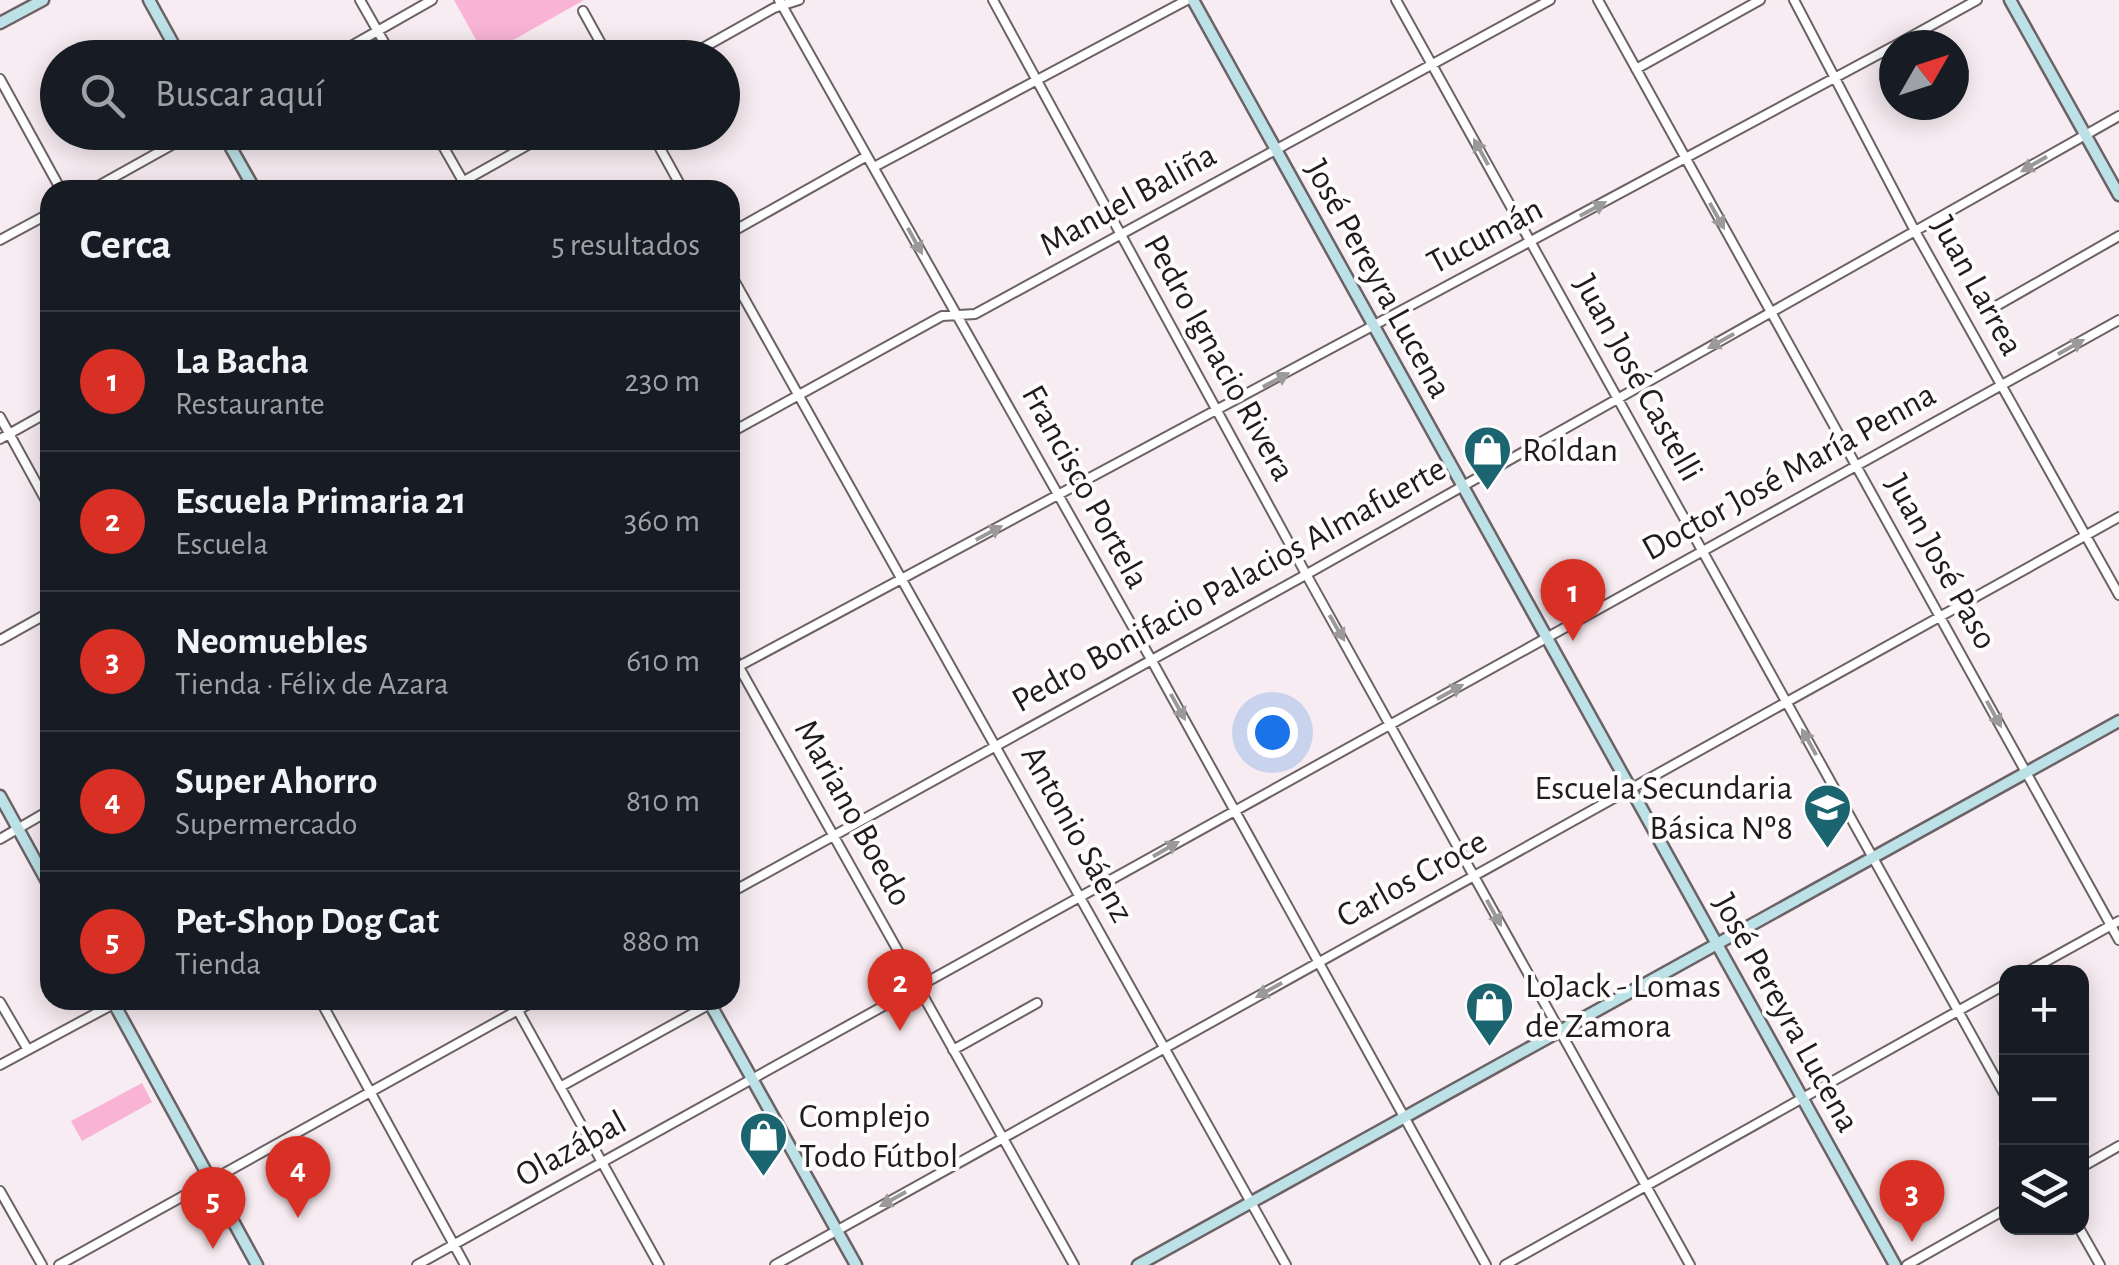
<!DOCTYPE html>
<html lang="es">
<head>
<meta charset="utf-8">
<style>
	body { margin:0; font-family:"Alegreya Sans",sans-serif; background:#242831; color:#f1f3f6 }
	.controls { position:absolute; right:30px; bottom:30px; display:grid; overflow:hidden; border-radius:20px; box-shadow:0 5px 25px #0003 }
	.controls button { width:90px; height:90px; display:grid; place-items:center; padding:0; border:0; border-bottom:2px solid #363941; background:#171b24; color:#f1f3f6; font:50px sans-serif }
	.compass { position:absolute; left:1879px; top:30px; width:90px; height:90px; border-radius:50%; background:#171b24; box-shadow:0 5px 25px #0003; rotate:51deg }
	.you { position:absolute; left:1272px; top:732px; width:35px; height:35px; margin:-25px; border:8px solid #fff; border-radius:50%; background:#1a73e8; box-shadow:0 0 0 15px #1a73e833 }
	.badge { display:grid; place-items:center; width:65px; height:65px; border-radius:50%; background:#d93025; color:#fff; font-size:32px; font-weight:700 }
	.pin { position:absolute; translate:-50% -82px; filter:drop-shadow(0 2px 5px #0008) }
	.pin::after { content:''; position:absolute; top:52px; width:35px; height:30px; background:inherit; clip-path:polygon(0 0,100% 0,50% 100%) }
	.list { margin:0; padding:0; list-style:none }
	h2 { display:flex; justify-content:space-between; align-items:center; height:130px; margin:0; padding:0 40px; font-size:42px }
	h2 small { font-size:32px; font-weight:400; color:#9ea1a6 }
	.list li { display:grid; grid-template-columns:65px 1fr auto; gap:30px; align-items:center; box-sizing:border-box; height:140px; padding:0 40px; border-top:2px solid #363941 }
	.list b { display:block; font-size:38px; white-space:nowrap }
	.list p { margin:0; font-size:32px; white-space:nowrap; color:#9ea1a6 }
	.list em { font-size:32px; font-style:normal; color:#9ea1a6 }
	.icon { flex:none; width:55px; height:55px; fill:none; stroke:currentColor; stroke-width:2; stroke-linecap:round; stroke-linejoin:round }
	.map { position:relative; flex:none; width:2119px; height:1265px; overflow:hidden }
	.search { position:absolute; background:#171b24; box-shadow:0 5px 25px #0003; left:40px; top:40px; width:700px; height:110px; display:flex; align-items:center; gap:25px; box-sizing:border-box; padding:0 35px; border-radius:55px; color:#9ea1a6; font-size:38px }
	.panel { position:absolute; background:#171b24; box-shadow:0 5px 25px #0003; left:40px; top:180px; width:700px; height:830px; border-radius:30px }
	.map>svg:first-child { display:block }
</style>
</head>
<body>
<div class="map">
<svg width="2119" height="1265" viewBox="0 0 2119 1265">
	<rect width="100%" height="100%" fill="#f7ecf1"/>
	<path fill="#f9b4d5" d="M 454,0 L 584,0 L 485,56 Z
		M 142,1083 L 152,1102 L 82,1141 L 71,1121 Z"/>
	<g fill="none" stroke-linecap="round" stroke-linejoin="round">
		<defs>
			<path id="street" d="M 360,0 L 393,58
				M 779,0 L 1152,661 L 1486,1265
				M 993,0 L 1306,574 L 1690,1265
				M 1396,0 L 2006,1097
				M 1598,0 L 2119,940
				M 1794,0 L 1916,233 L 2119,595
				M 583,11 L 609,58
				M 1896,45 L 1977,0
				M 330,58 L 432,0
				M 685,58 L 774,8 L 799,0
				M 1636,69 L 1760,0
				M 0,79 L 61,190
				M 435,132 L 468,190
				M 651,132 L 683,190
				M 874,167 L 1187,0
				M 91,190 L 195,132
				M 448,190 L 551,132
				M 730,233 L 867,156
				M 0,240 L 50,213
				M 730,273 L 1286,1265
				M 1991,309 L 2119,236
				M 0,417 L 50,508
				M 730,433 L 942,316 L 975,314 L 1550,0
				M 0,439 L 50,411
				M 0,640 L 50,612
				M 730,651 L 1074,1265
				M 730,671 L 1894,46
				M 0,839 L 50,810
				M 730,893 L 1300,578 L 2119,116
				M 2027,972 L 2119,921
				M 320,1000 L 465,1265
				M 512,1000 L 659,1265
				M 0,1002 L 28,1050
				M 953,1050 L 1037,1003
				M 0,1065 L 121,1000
				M 560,1087 L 710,1004
				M 2082,1167 L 2119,1146
				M 0,1191 L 42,1265
				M 2079,1228 L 2100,1265
				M 59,1265 L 536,1000
				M 417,1265 L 2119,320
				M 775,1265 L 2119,517
				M 1505,1265 L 2006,984
				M 1907,1265 L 2006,1209"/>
			<path id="secondary" d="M 149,0 L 181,58
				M 1193,0 L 1895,1265
				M 2010,0 L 2119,195
				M 0,23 L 43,0
				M 222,132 L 255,190
				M 0,796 L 50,887
				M 112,1000 L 257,1265
				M 708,1000 L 856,1265
				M 1138,1265 L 2119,721"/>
		</defs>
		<use href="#street" stroke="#6c6266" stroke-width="12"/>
		<use href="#secondary" stroke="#6c6266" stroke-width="15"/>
		<use href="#street" stroke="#fff" stroke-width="8"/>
		<use href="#secondary" stroke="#bce2e8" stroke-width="10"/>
	</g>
	<defs><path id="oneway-solid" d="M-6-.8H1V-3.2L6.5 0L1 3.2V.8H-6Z" transform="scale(2.5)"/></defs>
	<g fill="#9b9999">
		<use href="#oneway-solid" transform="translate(1481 152) rotate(-119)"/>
		<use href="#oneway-solid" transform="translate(2034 164) rotate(150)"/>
		<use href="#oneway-solid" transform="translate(1593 209) rotate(-28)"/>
		<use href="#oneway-solid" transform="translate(1717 216) rotate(61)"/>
		<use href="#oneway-solid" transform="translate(915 241) rotate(61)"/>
		<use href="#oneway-solid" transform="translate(1721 341) rotate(151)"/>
		<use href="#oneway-solid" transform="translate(2071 347) rotate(-29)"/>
		<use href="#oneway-solid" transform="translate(1276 380) rotate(-28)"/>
		<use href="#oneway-solid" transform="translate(989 533) rotate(-28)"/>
		<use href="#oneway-solid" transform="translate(1337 628) rotate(60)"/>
		<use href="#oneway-solid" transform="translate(1450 692) rotate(-29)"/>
		<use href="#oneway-solid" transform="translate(1178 707) rotate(61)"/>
		<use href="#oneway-solid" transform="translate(1994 714) rotate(61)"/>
		<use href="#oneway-solid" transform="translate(1809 742) rotate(-119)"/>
		<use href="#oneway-solid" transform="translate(1166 849) rotate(-30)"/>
		<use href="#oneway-solid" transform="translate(1494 913) rotate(61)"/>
		<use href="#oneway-solid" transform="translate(1269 990) rotate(151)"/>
		<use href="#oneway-solid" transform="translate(893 1199) rotate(151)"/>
	</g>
	<defs>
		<symbol id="shop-pin" viewBox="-11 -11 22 30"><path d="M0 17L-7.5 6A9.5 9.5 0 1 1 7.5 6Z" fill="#1b6571" stroke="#fefcfd"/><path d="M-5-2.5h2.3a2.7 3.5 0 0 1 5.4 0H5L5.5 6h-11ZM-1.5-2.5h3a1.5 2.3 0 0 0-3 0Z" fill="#fff"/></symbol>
		<symbol id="school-pin" viewBox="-11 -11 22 30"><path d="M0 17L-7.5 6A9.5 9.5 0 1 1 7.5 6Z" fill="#1b6571" stroke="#fefcfd"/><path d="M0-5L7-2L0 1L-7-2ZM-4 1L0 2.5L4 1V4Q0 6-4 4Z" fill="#fff"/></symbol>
	</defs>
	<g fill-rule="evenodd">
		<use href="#shop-pin" x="1460" y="422" width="55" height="75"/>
		<use href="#school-pin" x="1800" y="780" width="55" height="75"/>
		<use href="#shop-pin" x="1462" y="978" width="55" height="75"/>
		<use href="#shop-pin" x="736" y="1108" width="55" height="75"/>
	</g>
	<g text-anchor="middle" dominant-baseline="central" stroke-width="8" stroke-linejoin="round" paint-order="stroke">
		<g font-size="35" fill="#201c1d" stroke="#fefcfd">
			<text transform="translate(1128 200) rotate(-29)">Manuel Baliña</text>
			<text transform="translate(1485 236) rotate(-28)">Tucumán</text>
			<text transform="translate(1378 279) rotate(61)">José Pereyra Lucena</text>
			<text transform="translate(1977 286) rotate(61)">Juan Larrea</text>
			<text transform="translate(1219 358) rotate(61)">Pedro Ignacio Rivera</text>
			<text transform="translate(1638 378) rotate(61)">Juan José Castelli</text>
			<text transform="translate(1789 472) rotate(-29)">Doctor José María Penna</text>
			<text transform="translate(1085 487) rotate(61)">Francisco Portela</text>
			<text transform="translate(1941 562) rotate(61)">Juan José Paso</text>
			<text transform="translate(1229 585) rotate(-29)">Pedro Bonifacio Palacios Almafuerte</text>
			<text transform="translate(853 813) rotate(61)">Mariano Boedo</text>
			<text transform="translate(1077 834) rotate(61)">Antonio Sáenz</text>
			<text transform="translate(1412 879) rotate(-29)">Carlos Croce</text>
			<text transform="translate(1786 1013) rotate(61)">José Pereyra Lucena</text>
			<text transform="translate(571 1149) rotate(-29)">Olazábal</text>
		</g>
		<g font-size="35" fill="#201c1d" stroke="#fefcfd" text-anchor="start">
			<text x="1522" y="450">Roldan</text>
			<text x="1793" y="788" text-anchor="end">Escuela Secundaria<tspan x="1793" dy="40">Básica Nº8</tspan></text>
			<text x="1525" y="986">LoJack - Lomas<tspan x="1525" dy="40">de Zamora</tspan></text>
			<text x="799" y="1116">Complejo<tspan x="799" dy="40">Todo Fútbol</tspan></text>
		</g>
	</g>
</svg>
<div class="controls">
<button>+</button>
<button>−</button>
<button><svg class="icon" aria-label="layers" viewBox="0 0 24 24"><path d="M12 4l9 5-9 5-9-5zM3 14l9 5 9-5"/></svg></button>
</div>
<svg class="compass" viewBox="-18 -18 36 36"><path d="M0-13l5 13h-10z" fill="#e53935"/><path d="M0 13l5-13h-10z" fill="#9ea1a6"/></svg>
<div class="you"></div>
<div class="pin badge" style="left:1573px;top:641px">1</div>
<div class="pin badge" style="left:900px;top:1031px">2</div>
<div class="pin badge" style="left:1912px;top:1242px">3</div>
<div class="pin badge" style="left:298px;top:1218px">4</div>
<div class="pin badge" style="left:213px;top:1249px">5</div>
<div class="search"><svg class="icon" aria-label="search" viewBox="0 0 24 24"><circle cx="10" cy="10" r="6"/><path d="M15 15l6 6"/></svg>Buscar aquí</div>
<section class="panel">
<h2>Cerca<small>5 resultados</small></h2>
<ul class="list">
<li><span class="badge">1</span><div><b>La Bacha</b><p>Restaurante</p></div><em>230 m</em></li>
<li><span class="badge">2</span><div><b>Escuela Primaria 21</b><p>Escuela</p></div><em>360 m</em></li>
<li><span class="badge">3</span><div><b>Neomuebles</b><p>Tienda · Félix de Azara</p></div><em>610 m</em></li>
<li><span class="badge">4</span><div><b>Super Ahorro</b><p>Supermercado</p></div><em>810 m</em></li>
<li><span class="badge">5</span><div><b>Pet-Shop Dog Cat</b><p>Tienda</p></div><em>880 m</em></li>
</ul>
</section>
</div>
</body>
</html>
